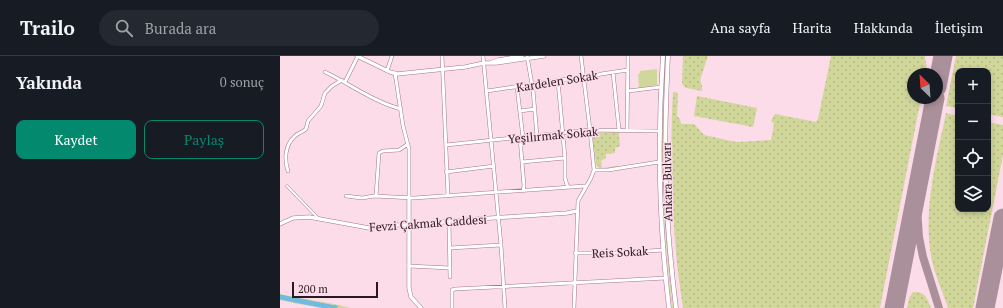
<!DOCTYPE html>
<html lang="tr">
<head>
<meta charset="utf-8">
<style>
	body { margin:0; font-family:"PT Serif",serif; background:#242831; color:#f1f3f6 }
	.controls { position:absolute; right:12px; top:12px; display:grid; overflow:hidden; border-radius:8px; box-shadow:0 2px 6px #0003 }
	.controls button { width:36px; height:36px; display:grid; place-items:center; padding:0; border:0; border-bottom:1px solid #363941; background:#171b24; color:#f1f3f6; font:20px sans-serif }
	.compass { position:absolute; left:627px; top:12px; width:36px; height:36px; border-radius:50%; background:#171b24; box-shadow:0 2px 6px #0003; rotate:335deg }
	.scale { position:absolute; left:12px; bottom:10px; width:86px; box-sizing:border-box; padding-left:4px; border:2px solid #2b1921; border-top:0; font-size:11px; line-height:14px; white-space:nowrap; color:#2b1921; -webkit-text-stroke:3px #fcdce9; paint-order:stroke }
	.list { margin:0; padding:0; list-style:none }
	h2 { display:flex; justify-content:space-between; align-items:center; height:52px; margin:0; padding:0 16px; font-size:17px }
	h2 small { font-size:13px; font-weight:400; color:#9ea1a6 }
	.actions { display:flex; gap:8px; padding:12px 16px }
	.actions a { flex:1; padding:9px 0; border:1px solid #02896e; border-radius:8px; text-align:center; font-size:14px; color:#02896e }
	.actions .main { background:#02896e; color:#fff }
	.icon { flex:none; width:22px; height:22px; fill:none; stroke:currentColor; stroke-width:2; stroke-linecap:round; stroke-linejoin:round }
	.map { position:relative; flex:none; width:723px; height:252px; overflow:hidden }
	header { display:flex; align-items:center; gap:24px; box-sizing:border-box; height:56px; padding:0 20px; background:#171b24; border-bottom:1px solid #363941 }
	header strong { font-size:19px }
	nav { display:flex; gap:22px; margin-inline-start:auto; font-size:14px }
	.search { width:280px; height:36px; background:#242831; display:flex; align-items:center; gap:10px; box-sizing:border-box; padding:0 14px; border-radius:22px; color:#9ea1a6; font-size:15px }
	main { display:flex }
	aside { flex:1; background:#171b24 }
	.map>svg:first-child { display:block }
</style>
</head>
<body>
<header>
<strong>Trailo</strong>
<div class="search"><svg class="icon" aria-label="search" viewBox="0 0 24 24"><circle cx="10" cy="10" r="6"/><path d="M15 15l6 6"/></svg>Burada ara</div>
<nav><a>Ana sayfa</a><a>Harita</a><a>Hakkında</a><a>İletişim</a></nav>
</header>
<main>
<aside>
<h2>Yakında<small>0 sonuç</small></h2>
<ul class="list">
</ul>
<div class="actions"><a class="main">Kaydet</a><a>Paylaş</a></div>
</aside>
<div class="map">
<svg width="723" height="252" viewBox="0 0 723 252">
	<defs>
		<pattern id="grass-dots" width="8" height="8" patternUnits="userSpaceOnUse"><rect width="8" height="8" fill="#d1d79a"/><path d="M2 2h.1M6 6h.1" fill="none" stroke="#b4b884" stroke-width="1.8" stroke-linecap="round"/></pattern>
		<pattern id="wetland-marsh" width="20" height="14" patternUnits="userSpaceOnUse"><rect width="20" height="14" fill="#d1d79a"/><path d="M1 5h8M5 5V1M11 12h8M15 12V8" fill="none" stroke="#b4b884"/></pattern>
	</defs>
	<rect width="100%" height="100%" fill="#fcdce9"/>
	<path fill="url(#grass-dots)" d="M 385,0 L 386,0 C 381,84 384,168 393,252 L 392,252 C 383,168 379,84 385,0 Z
		M 403,0 L 428,0 L 420,24 L 422,30 L 422,35 L 406,32 L 402,28 Z
		M 551,0 L 645,0 L 645,2 L 647,13 L 646,18 L 633,18 L 633,42 L 641,42 L 600,252 L 403,252 C 392,181 389,107 393,36 L 396,36 L 398,38 L 397,60 L 400,63 L 401,68 L 414,68 L 424,79 L 456,86 L 491,84 L 494,68 L 491,65 L 495,58 L 536,66 L 538,63 Z
		M 676,0 L 723,0 L 723,61 L 708,58 L 708,15 L 678,15 L 678,52 L 666,50 Z
		M 417,40 L 477,52 L 473,71 L 414,60 Z
		M 666,57 L 678,60 L 678,153 L 708,153 L 708,66 L 723,69 L 723,99 L 693,252 L 668,252 C 663,237 656,221 652,205 C 642,155 656,106 666,57 Z
		M 340,76 L 339,78 L 340,90 L 335,92 L 335,97 L 326,98 L 326,102 L 321,105 L 322,112 L 337,110 L 338,111 L 320,113 L 316,108 L 312,77 Z
		M 633,236 C 645,235 647,242 651,252 L 627,252 L 629,242 Z"/>
	<path fill="url(#wetland-marsh)" d="M 0,238 C 23,244 47,245 70,252 C 47,252 23,250 0,244 Z"/>
	<path fill="#d1d79a" d="M 377,13 L 377,29 L 359,32 L 358,18 L 360,17 L 360,15 Z"/>
	<g fill="none" stroke-linecap="round" stroke-linejoin="round">
		<path stroke="#71bae0" stroke-width="5" d="M 0,241 L 55,252"/>
		<path stroke="#aa909a" stroke-width="8" d="M 660,0 L 661,11
			M 636,139 L 639,181 L 643,201 L 659,252"/>
		<path stroke="#aa909a" stroke-width="19" d="M 657,31 L 663,0
			M 614,252 L 655,42
			M 705,252 L 723,162"/>
		<defs>
			<path id="pedestrian" d="M 7,130 L 37,161"/>
			<path id="minor" d="M 162,0 L 168,140
				M 203,0 L 221,189 L 225,252
				M 247,0 L 253,34 L 257,80
				M 107,15 L 112,0
				M 45,16 C 70,28 94,46 121,53
				M 333,16 L 339,74
				M 115,17 L 123,70 L 129,93 L 129,142
				M 278,25 L 285,102 L 285,122 L 287,129 L 289,131
				M 65,26 L 78,0
				M 237,31 L 243,82
				M 207,35 L 348,14
				M 348,35 L 381,31
				M 240,55 L 255,53
				M 347,74 L 348,0
				M 240,82 L 244,130 L 243,135
				M 166,89 L 310,74 L 380,75
				M 242,106 L 285,102
				M 314,114 L 328,114 L 379,106
				M 8,115 C 4,103 5,89 15,80 C 18,77 23,76 26,73 L 28,65 L 41,50 L 45,37 L 52,30 L 62,24
				M 166,116 L 214,110
				M 66,140 L 82,142 L 94,140 L 134,142 L 305,130
				M 96,140 L 99,97 L 103,95 L 119,94 L 128,88
				M 169,165 L 170,221
				M 170,192 L 221,189
				M 295,197 L 336,197 L 384,194
				M 129,210 L 170,212
				M 172,252 L 172,234 L 175,233 L 386,222
				M 294,252 L 298,145 L 311,122 L 314,114 L 310,74 L 301,0"/>
			<path id="tertiary" d="M 77,0 L 110,16 L 117,18 L 185,11 L 204,7 L 216,7 L 264,0
				M 210,7 L 218,4 L 242,0
				M 129,142 L 129,232 L 131,241 L 141,252
				M 0,168 L 13,162 L 29,161 L 89,172 L 115,169 L 146,169 L 169,165 L 287,157 L 297,155"/>
			<path id="secondary" d="M 383,0 C 377,84 379,168 389,252
				M 388,0 C 386,42 384,85 386,128 C 387,169 391,211 396,252"/>
		</defs>
		<use href="#pedestrian" stroke="#a47689" stroke-width="3"/>
		<use href="#minor" stroke="#a47689" stroke-width="4"/>
		<use href="#tertiary" stroke="#a47689" stroke-width="4.5"/>
		<use href="#secondary" stroke="#a47689" stroke-width="5"/>
		<use href="#pedestrian" stroke="#fff" stroke-width="2"/>
		<use href="#minor" stroke="#fff" stroke-width="3"/>
		<use href="#tertiary" stroke="#fff" stroke-width="3.5"/>
		<use href="#secondary" stroke="#fff" stroke-width="4"/>
	</g>
	<g text-anchor="middle" dominant-baseline="central" stroke-width="3" stroke-linejoin="round" paint-order="stroke">
		<g font-size="12" fill="#2b1921" stroke="#fcdce9">
			<text transform="translate(277 25) rotate(-9)">Kardelen Sokak</text>
			<text transform="translate(273 79) rotate(-5)">Yeşilırmak Sokak</text>
			<text transform="translate(387 126) rotate(-91)">Ankara Bulvarı</text>
			<text transform="translate(148 167) rotate(-4)">Fevzi Çakmak Caddesi</text>
			<text transform="translate(340 196) rotate(-3)">Reis Sokak</text>
		</g>
	</g>
</svg>
<div class="controls">
<button>+</button>
<button>−</button>
<button><svg class="icon" aria-label="locate" viewBox="0 0 24 24"><circle cx="12" cy="12" r="6"/><path d="M12 2v4M12 18v4M2 12h4M18 12h4"/></svg></button>
<button><svg class="icon" aria-label="layers" viewBox="0 0 24 24"><path d="M12 4l9 5-9 5-9-5zM3 14l9 5 9-5"/></svg></button>
</div>
<svg class="compass" viewBox="-18 -18 36 36"><path d="M0-13l5 13h-10z" fill="#e53935"/><path d="M0 13l5-13h-10z" fill="#9ea1a6"/></svg>
<div class="scale">200 m</div>
</div>
</main>
</body>
</html>
